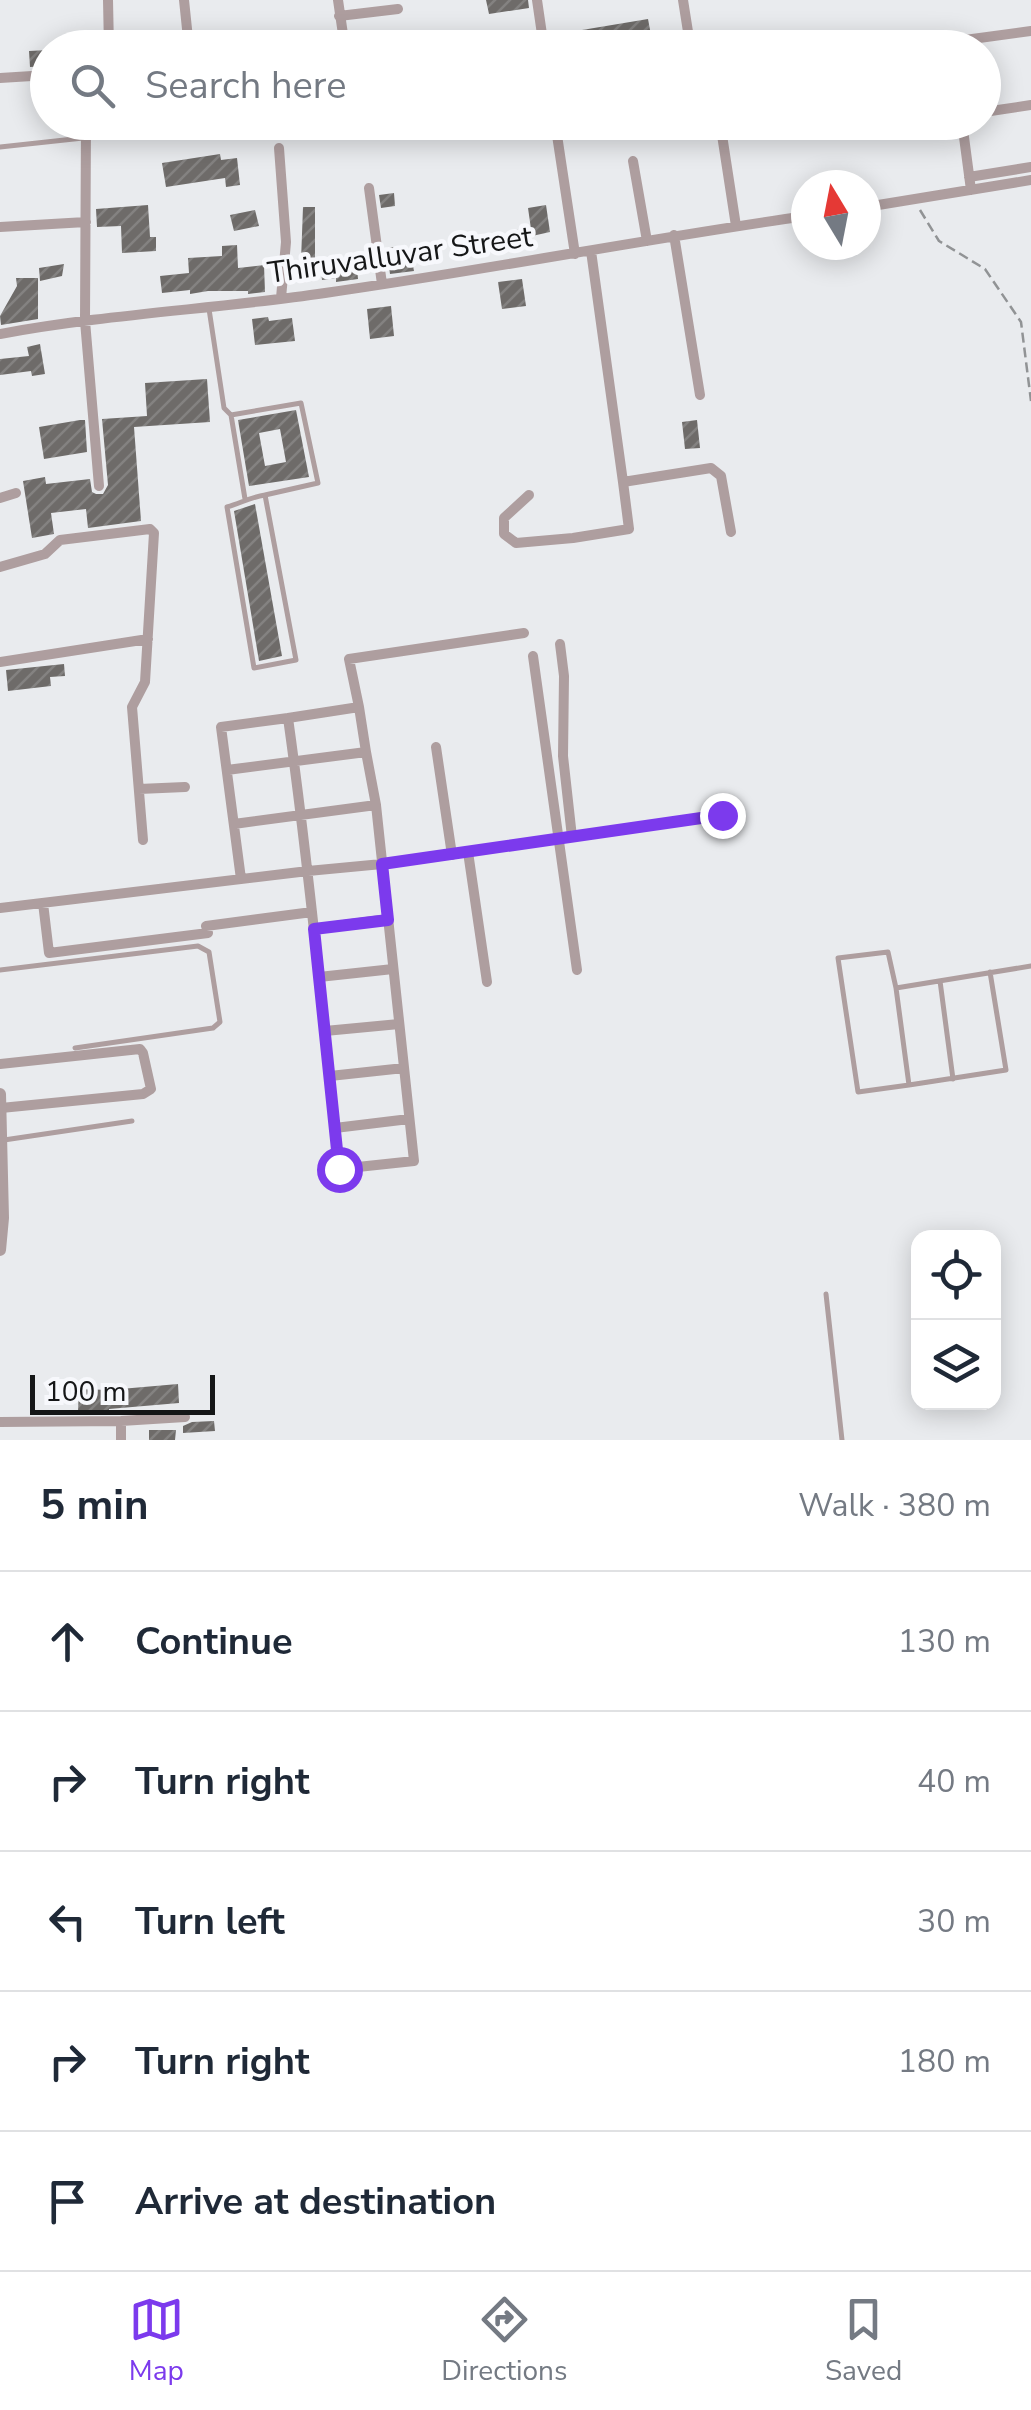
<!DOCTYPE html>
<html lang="en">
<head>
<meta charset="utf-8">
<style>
	body { margin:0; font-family:"Nunito Sans",sans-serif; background:#f6f6f7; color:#1f2937 }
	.controls { position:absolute; right:30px; bottom:30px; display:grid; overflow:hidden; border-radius:20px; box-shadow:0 5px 25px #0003 }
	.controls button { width:90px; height:90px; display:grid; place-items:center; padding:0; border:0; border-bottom:2px solid #e0e1e3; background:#fff; color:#1f2937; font:50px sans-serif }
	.compass { position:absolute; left:791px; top:170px; width:90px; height:90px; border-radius:50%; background:#fff; box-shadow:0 5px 25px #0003; rotate:350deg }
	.scale { position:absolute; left:30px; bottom:25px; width:185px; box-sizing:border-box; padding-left:10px; border:5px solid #151617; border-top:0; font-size:28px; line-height:35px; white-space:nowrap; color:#151617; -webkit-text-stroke:8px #f7f8fc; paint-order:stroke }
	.stop { position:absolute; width:30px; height:30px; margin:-22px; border:8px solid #7c3aed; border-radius:50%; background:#fff }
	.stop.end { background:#7c3aed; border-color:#fff; box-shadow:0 2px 10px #0008 }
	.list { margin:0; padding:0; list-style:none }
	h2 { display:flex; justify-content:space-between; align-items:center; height:130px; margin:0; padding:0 40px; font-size:42px }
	h2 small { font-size:32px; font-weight:400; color:#747a83 }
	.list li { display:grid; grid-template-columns:65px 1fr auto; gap:30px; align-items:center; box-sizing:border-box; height:140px; padding:0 40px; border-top:2px solid #e0e1e3 }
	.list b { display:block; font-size:38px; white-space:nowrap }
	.list em { font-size:32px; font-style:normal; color:#747a83 }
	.icon { flex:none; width:55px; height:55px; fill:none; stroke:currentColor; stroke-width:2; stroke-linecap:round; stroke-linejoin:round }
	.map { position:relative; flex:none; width:1031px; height:1440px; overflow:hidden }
	.search { position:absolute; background:#fff; box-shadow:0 5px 25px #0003; left:30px; right:30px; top:30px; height:110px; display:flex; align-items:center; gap:25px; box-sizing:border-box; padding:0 35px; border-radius:55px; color:#747a83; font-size:38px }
	.sheet { height:830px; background:#fff }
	nav { display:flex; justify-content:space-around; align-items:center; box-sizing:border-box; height:140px; border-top:2px solid #e0e1e3; background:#fff; font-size:28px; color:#747a83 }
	nav a { display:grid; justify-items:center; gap:5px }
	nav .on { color:#7c3aed }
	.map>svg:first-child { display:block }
</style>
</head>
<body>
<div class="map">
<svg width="1031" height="1440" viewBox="0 0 1031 1440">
	<defs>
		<pattern id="building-hatch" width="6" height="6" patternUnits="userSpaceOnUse" patternTransform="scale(2.5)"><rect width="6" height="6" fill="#6e6b69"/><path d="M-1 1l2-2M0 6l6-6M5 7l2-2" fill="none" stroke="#848281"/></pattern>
	</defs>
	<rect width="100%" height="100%" fill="#e9ebee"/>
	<path fill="url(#building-hatch)" fill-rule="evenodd" d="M 486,0 L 528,0 L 529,8 L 489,14 Z
		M 648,19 L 651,35 L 573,47 L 570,32 Z
		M 48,50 L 48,66 L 30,67 L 29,51 Z
		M 220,154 L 221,160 L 237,158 L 240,185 L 226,187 L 225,178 L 166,187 L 162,163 Z
		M 394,193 L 395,206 L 381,208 L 379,195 Z
		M 148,205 L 150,237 L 156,237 L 156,251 L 122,253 L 121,226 L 97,227 L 96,209 Z
		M 546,205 L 550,232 L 532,236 L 528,208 Z
		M 303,207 L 315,207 L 315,261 L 301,261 Z
		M 255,210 L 259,226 L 234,231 L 230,215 Z
		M 521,229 L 525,247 L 514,250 L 510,231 Z
		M 237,245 L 238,268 L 264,265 L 265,292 L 248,294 L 248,291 L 208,291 L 190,294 L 190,290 L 162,293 L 160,276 L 189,273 L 188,258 L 222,256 L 222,246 Z
		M 396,247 L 399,263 L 412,261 L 414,271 L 390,274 L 386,248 Z
		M 356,257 L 358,279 L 336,282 L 336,278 L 322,280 L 320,264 L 335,262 L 334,259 Z
		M 64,264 L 62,276 L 40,281 L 39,268 Z
		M 16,278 L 38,278 L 38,319 L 1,325 L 0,316 L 17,286 Z
		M 522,279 L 526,306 L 502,309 L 498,282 Z
		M 391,306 L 394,336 L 370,339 L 367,309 Z
		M 268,317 L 269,321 L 292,318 L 295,341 L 255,345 L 252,319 Z
		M 40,344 L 45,374 L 32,376 L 31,371 L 0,375 L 0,359 L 29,356 L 27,347 Z
		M 207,379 L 210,422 L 134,427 L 141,521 L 88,528 L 86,509 L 51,513 L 54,534 L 32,538 L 23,481 L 45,477 L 46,484 L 90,479 L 92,492 L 96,494 L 103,494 L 108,485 L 102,419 L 147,416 L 145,383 Z
		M 296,410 L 309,477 L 249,486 L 238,420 ZM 280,429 L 286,462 L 265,466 L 259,433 Z
		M 80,420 L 85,420 L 87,452 L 44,459 L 39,427 Z
		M 697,420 L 700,448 L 685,449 L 682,422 Z
		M 255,504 L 282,656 L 259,661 L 234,511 Z
		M 64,664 L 65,676 L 50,677 L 51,686 L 8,691 L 6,670 Z
		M 178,1384 L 179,1403 L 109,1409 L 109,1411 L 78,1411 L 79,1389 L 109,1390 Z
		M 214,1421 L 215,1431 L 183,1433 L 183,1426 L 192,1422 Z
		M 149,1430 L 176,1430 L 175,1440 L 149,1440 Z"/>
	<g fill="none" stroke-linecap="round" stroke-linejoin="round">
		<path stroke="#919395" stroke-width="2.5" stroke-dasharray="10 5" stroke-linecap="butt" d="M 920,210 L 939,241 L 985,269 L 1021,322 L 1031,401"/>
		<path stroke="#ae9e9f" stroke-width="5" d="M 0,147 L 83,138
			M 209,309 L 224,408 L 231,415 L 301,403 L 318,483 L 265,495 L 296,660 L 254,668 L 227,507 C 241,503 251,497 265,495
			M 231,415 L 245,499
			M 888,952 L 896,988 L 909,1085 L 858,1092 L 838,958 Z
			M 0,970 L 198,946 L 209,952 L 220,1022 L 213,1028 L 75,1048
			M 940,981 L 953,1079
			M 896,988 L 1031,966
			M 909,1085 L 1006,1070 L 990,972
			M 4,1140 L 132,1121
			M 826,1294 L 842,1440"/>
		<path stroke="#ae9e9f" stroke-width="10" d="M 108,0 L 109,48
			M 184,0 L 189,48
			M 338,0 L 345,48
			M 537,0 L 544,48
			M 339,16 L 398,9
			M 674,48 L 681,46 L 689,38 L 683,0
			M 951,48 L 950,42 L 1031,31
			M 0,78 L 48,75
			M 984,112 L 1031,105
			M 86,122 L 85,321 L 99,486
			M 196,122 L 197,133
			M 555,122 L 575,254
			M 720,122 L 736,226
			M 962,122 L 971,190
			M 279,148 L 286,242 L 281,298
			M 633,161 L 647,241
			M 969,177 L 1031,167
			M 369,188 L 382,284
			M 866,207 L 1031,180
			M 0,227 L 86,222
			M 674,235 L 700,395
			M 591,251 L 623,482 L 711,468 L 721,476 L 731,532
			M 0,334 C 107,314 217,309 325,293 C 486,270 645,239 806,216
			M 529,495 L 504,518 L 504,534 L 516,543 L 573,538 L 629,529 L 623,482
			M 0,498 L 16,493
			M 0,567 L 45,554 L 60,540 L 150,529 L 154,533 L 145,682 L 132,707 L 143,840
			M 560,644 L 564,676 L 563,756 L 572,837
			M 533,656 L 577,970
			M 0,662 L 148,639
			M 359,707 L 349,659 L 524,633
			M 436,747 L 452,855
			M 227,770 L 366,752 L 376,805 L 414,1161 L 339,1169 C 323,1018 309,868 288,718 L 359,707 L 366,752
			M 139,789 L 185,787
			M 234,824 L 376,805
			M 468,852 L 487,982
			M 241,879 L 221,727 L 288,718
			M 43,903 L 49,953 L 208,933 L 206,926 L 312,912
			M 0,908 L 308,871 L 382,864 L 722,815
			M 314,929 L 388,919
			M 319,977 L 393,969
			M 325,1031 L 399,1024
			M 0,1064 L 140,1049 L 143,1053 L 151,1089 L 143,1094 L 1,1108
			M 330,1076 L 404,1068
			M 335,1128 L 409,1119
			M 0,1422 L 121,1421 L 185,1417
			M 121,1440 L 121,1421"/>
		<path stroke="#ae9e9f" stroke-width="12" d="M 0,1094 L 3,1218 L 0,1250"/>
	</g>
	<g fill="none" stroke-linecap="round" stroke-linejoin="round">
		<path stroke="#7c3aed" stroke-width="12" d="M 339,1169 L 314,929 L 388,920 L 382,864 L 722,815"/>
	</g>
	<g text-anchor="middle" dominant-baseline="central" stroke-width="9" stroke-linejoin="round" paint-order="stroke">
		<g font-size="30" fill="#151617" stroke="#f7f8fc">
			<text transform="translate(400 255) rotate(-8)">Thiruvalluvar Street</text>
		</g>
	</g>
</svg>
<div class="controls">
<button><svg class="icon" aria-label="locate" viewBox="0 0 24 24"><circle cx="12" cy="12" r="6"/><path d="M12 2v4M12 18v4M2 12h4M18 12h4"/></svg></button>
<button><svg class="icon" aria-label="layers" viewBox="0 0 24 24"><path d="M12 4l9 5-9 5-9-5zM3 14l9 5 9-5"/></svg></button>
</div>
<svg class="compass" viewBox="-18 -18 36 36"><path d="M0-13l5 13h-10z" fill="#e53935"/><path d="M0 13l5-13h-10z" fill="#747a83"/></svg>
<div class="scale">100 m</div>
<div class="stop" style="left:339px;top:1169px"></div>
<div class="stop end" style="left:722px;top:815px"></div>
<div class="search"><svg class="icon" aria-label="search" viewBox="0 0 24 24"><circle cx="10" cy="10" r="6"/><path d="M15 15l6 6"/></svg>Search here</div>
</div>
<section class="sheet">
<h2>5 min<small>Walk · 380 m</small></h2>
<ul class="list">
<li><svg class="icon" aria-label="ahead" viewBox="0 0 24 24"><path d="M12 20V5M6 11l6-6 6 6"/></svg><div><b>Continue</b></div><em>130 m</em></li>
<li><svg class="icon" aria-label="right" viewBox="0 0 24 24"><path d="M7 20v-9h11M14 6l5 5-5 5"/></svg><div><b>Turn right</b></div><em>40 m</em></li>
<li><svg class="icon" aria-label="left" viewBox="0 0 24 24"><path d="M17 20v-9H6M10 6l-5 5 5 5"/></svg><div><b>Turn left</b></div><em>30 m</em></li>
<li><svg class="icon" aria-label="right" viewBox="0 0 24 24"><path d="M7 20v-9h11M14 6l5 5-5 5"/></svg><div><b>Turn right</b></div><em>180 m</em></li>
<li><svg class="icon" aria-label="arrive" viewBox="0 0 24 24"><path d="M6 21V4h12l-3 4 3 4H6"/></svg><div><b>Arrive at destination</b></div></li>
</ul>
</section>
<nav>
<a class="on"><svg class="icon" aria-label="map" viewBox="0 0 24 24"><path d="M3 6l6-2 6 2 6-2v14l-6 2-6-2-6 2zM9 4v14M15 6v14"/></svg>Map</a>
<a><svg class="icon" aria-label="directions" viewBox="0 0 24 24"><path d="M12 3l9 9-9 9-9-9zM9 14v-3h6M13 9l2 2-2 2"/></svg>Directions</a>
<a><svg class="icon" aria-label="saved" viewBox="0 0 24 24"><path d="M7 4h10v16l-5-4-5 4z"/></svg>Saved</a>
</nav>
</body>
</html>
